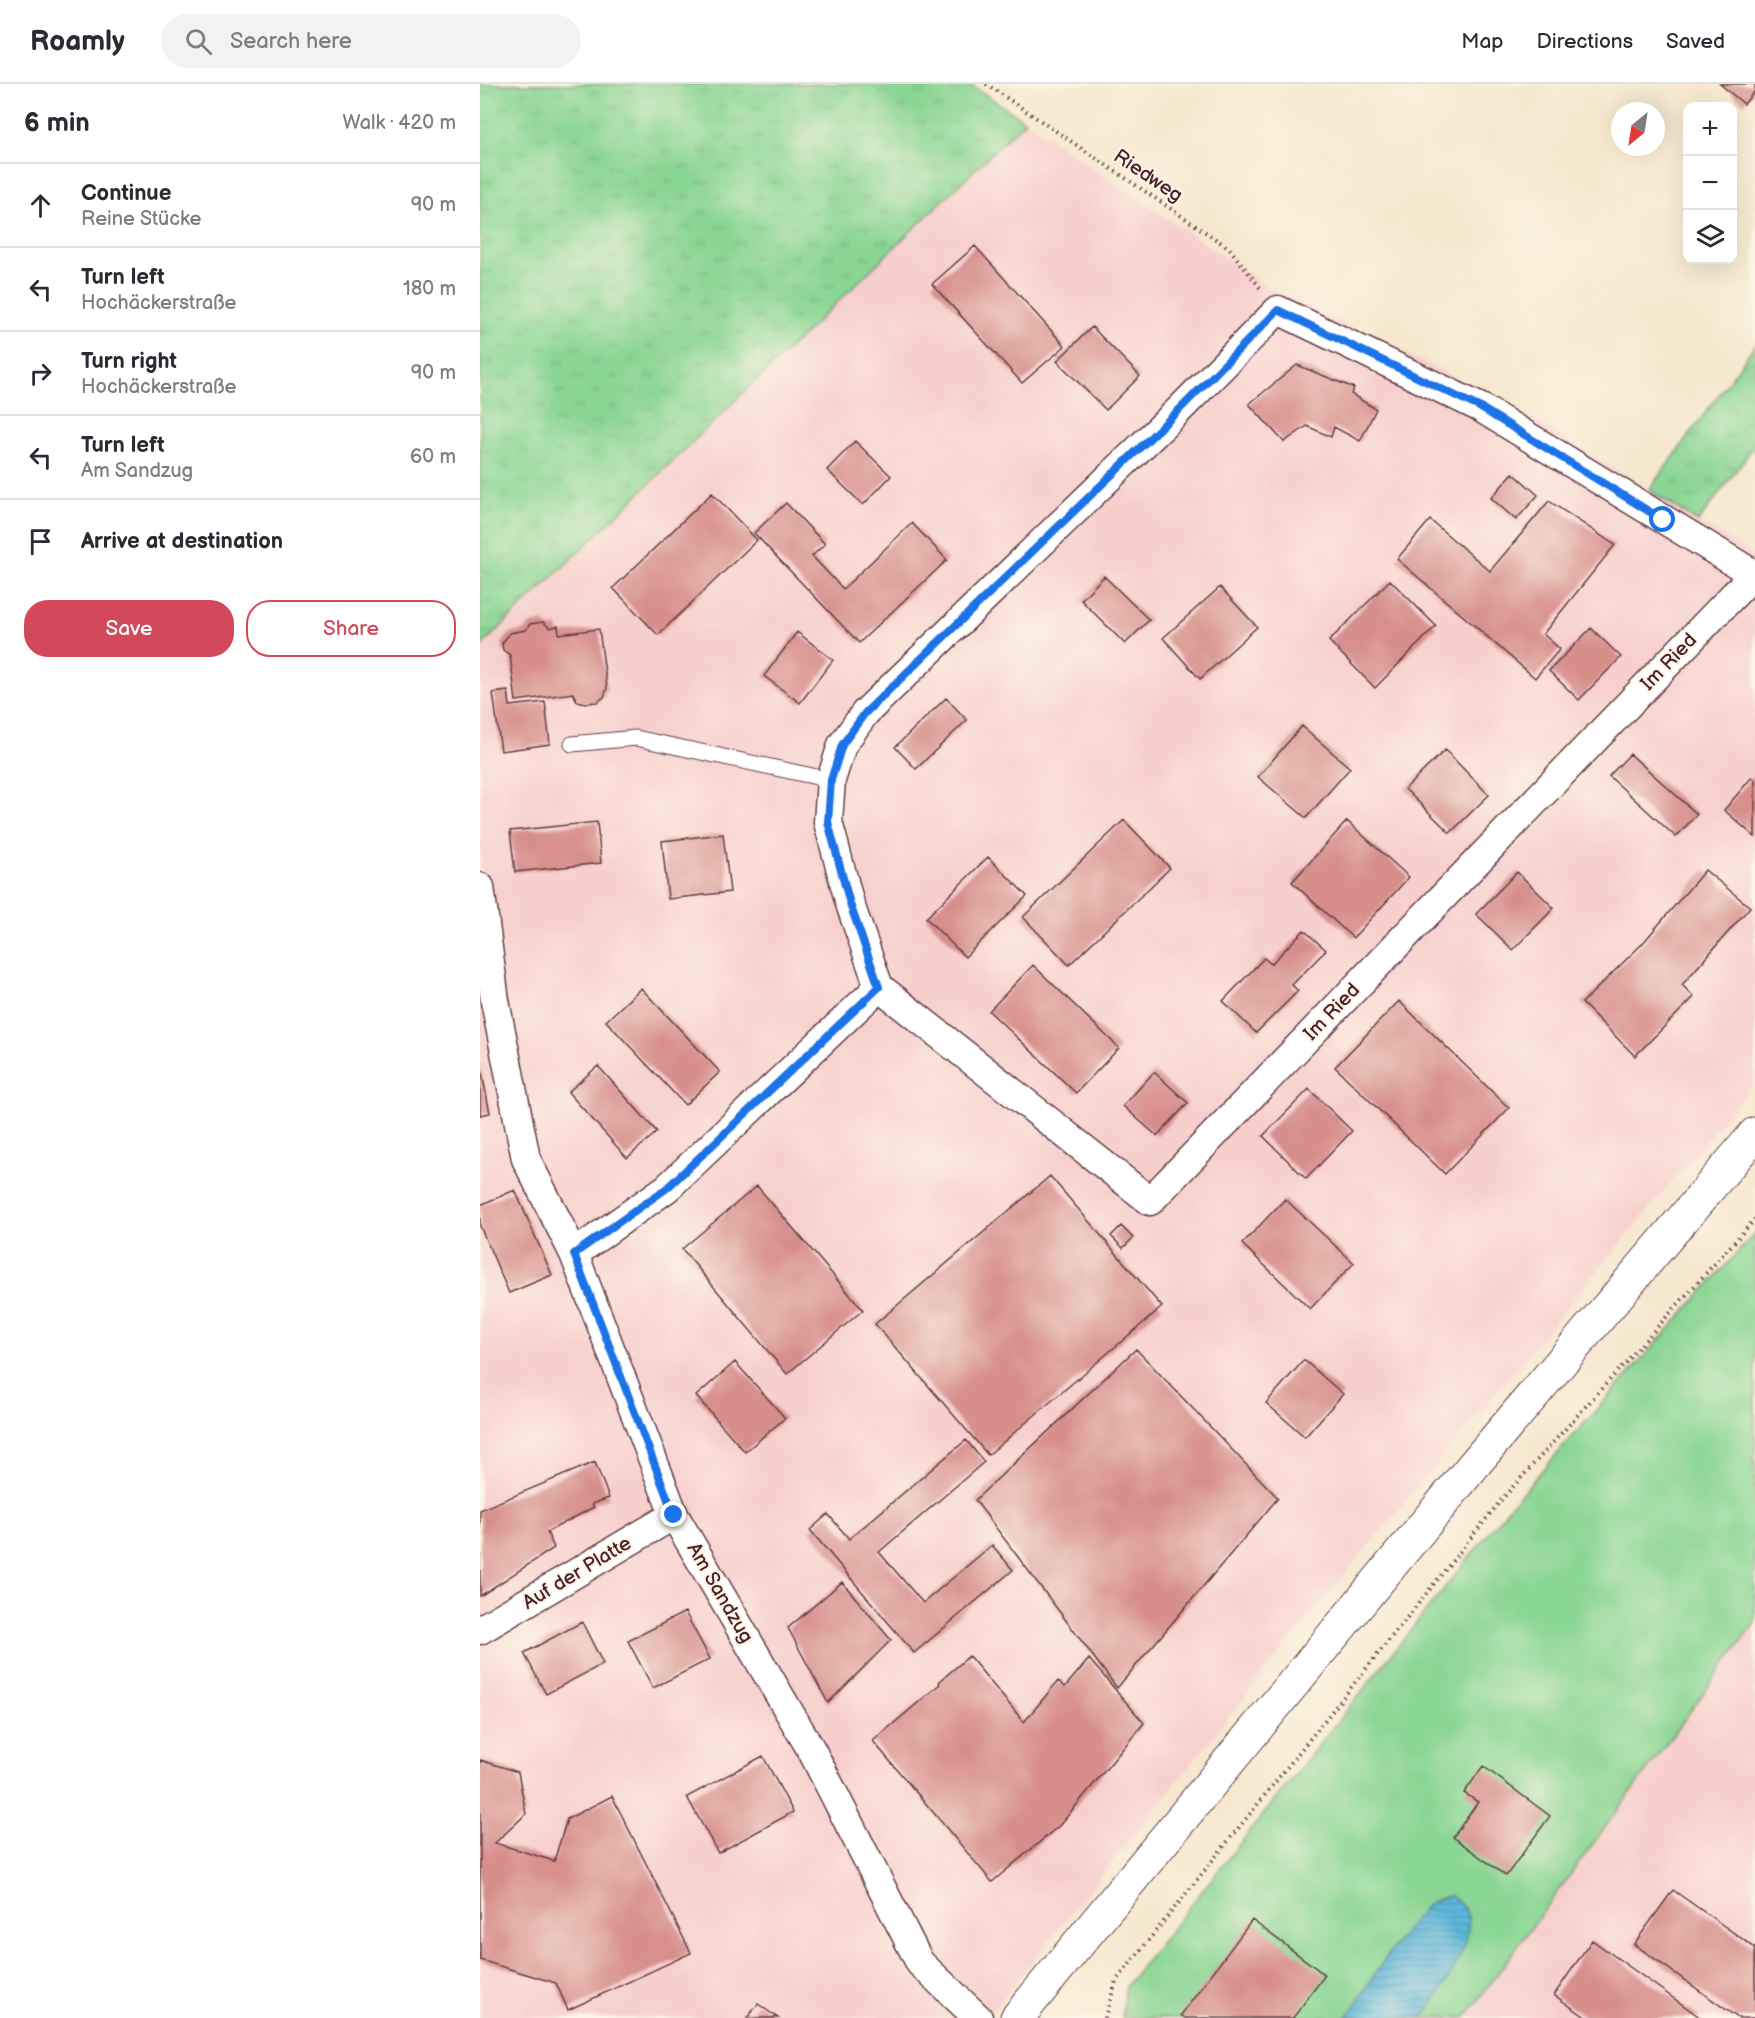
<!DOCTYPE html>
<html lang="en">
<head>
<meta charset="utf-8">
<style>
	body { margin:0; font-family:"Balsamiq Sans",sans-serif; background:#f2f2f3; color:#2b2b33 }
	.controls { position:absolute; right:18px; top:18px; display:grid; overflow:hidden; border-radius:12px; box-shadow:0 6px 24px #0002 }
	.controls button { width:54px; height:54px; display:grid; place-items:center; padding:0; border:0; border-bottom:2px solid #e1e1e2; background:#fff; color:#2b2b33; font:30px sans-serif }
	.compass { position:absolute; left:1131px; top:18px; width:54px; height:54px; border-radius:50%; background:#fff; box-shadow:0 6px 24px #0002; rotate:210deg }
	.stop { position:absolute; width:18px; height:18px; margin:-14px; border:4px solid #1a73e8; border-radius:50%; background:#fff }
	.stop.end { background:#1a73e8; border-color:#fff; box-shadow:0 2px 6px #0008 }
	.list { margin:0; padding:0; list-style:none }
	h2 { display:flex; justify-content:space-between; align-items:center; height:78px; margin:0; padding:0 24px; font-size:26px }
	h2 small { font-size:20px; font-weight:400; color:#7c7c81 }
	.list li { display:grid; grid-template-columns:39px 1fr auto; gap:18px; align-items:center; box-sizing:border-box; height:84px; padding:0 24px; border-top:2px solid #e1e1e2 }
	.list b { display:block; font-size:22px; white-space:nowrap }
	.list p { margin:0; font-size:20px; white-space:nowrap; color:#7c7c81 }
	.list em { font-size:20px; font-style:normal; color:#7c7c81 }
	.actions { display:flex; gap:12px; padding:18px 24px }
	.actions a { flex:1; padding:14px 0; border:2px solid #d1495b; border-radius:24px; text-align:center; font-size:21px; color:#d1495b }
	.actions .main { background:#d1495b; color:#fff }
	.icon { flex:none; width:33px; height:33px; fill:none; stroke:currentColor; stroke-width:2; stroke-linecap:round; stroke-linejoin:round }
	.map { position:relative; flex:none; width:1275px; height:1934px; overflow:hidden }
	header { display:flex; align-items:center; gap:36px; box-sizing:border-box; height:84px; padding:0 30px; background:#fff; border-bottom:2px solid #e1e1e2 }
	header strong { font-size:28px }
	nav { display:flex; gap:33px; margin-inline-start:auto; font-size:21px }
	.search { width:420px; height:54px; background:#f2f2f3; display:flex; align-items:center; gap:15px; box-sizing:border-box; padding:0 21px; border-radius:33px; color:#7c7c81; font-size:22px }
	main { display:flex }
	aside { flex:1; background:#fff }
	.map>svg:first-child { display:block }
</style>
</head>
<body>
<header>
<strong>Roamly</strong>
<div class="search"><svg class="icon" aria-label="search" viewBox="0 0 24 24"><circle cx="10" cy="10" r="6"/><path d="M15 15l6 6"/></svg>Search here</div>
<nav><a>Map</a><a>Directions</a><a>Saved</a></nav>
</header>
<main>
<aside>
<h2>6 min<small>Walk · 420 m</small></h2>
<ul class="list">
<li><svg class="icon" aria-label="ahead" viewBox="0 0 24 24"><path d="M12 20V5M6 11l6-6 6 6"/></svg><div><b>Continue</b><p>Reine Stücke</p></div><em>90 m</em></li>
<li><svg class="icon" aria-label="left" viewBox="0 0 24 24"><path d="M17 20v-9H6M10 6l-5 5 5 5"/></svg><div><b>Turn left</b><p>Hochäckerstraße</p></div><em>180 m</em></li>
<li><svg class="icon" aria-label="right" viewBox="0 0 24 24"><path d="M7 20v-9h11M14 6l5 5-5 5"/></svg><div><b>Turn right</b><p>Hochäckerstraße</p></div><em>90 m</em></li>
<li><svg class="icon" aria-label="left" viewBox="0 0 24 24"><path d="M17 20v-9H6M10 6l-5 5 5 5"/></svg><div><b>Turn left</b><p>Am Sandzug</p></div><em>60 m</em></li>
<li><svg class="icon" aria-label="arrive" viewBox="0 0 24 24"><path d="M6 21V4h12l-3 4 3 4H6"/></svg><div><b>Arrive at destination</b></div></li>
</ul>
<div class="actions"><a class="main">Save</a><a>Share</a></div>
</aside>
<div class="map">
<svg width="1275" height="1934" viewBox="0 0 1275 1934">
	<defs>
		<pattern id="grass-tufts" width="24" height="20" patternUnits="userSpaceOnUse" patternTransform="scale(1.5)"><rect width="24" height="20" fill="#8ad694"/><path d="M3 7l-1-3M5 7V3M7 7l1-3M15 17l-1-3M17 17v-4M19 17l1-3" fill="none" stroke="#79b780"/></pattern>
		<pattern id="water-rules" width="6" height="5" patternUnits="userSpaceOnUse" patternTransform="scale(1.5)"><rect width="6" height="5" fill="#5cb8da"/><path d="M0 2.5h6" fill="none" stroke="#4e95b1"/></pattern>
	</defs>
	<rect width="100%" height="100%" fill="#fcf5e5"/>
	<filter id="ink" filterUnits="userSpaceOnUse"><feTurbulence type="fractalNoise" baseFrequency=".0167" numOctaves="2"/><feDisplacementMap in="SourceGraphic" scale="12" xChannelSelector="R" yChannelSelector="G"/><feConvolveMatrix kernelMatrix="1 2 1 2 8 2 1 2 1" color-interpolation-filters="sRGB"/></filter>
	<filter id="wash" filterUnits="userSpaceOnUse"><feTurbulence type="fractalNoise" baseFrequency=".008" numOctaves="4" result="noise"/><feDisplacementMap in="SourceGraphic" scale="24" xChannelSelector="R" yChannelSelector="G"/><feGaussianBlur stdDeviation="1.35" result="paint"/><feColorMatrix in="noise" values="0 0 0 0 0 0 0 0 0 0 0 0 0 0 0 0 0 1.4 0 .05"/><feComposite in="paint" operator="in"/></filter>
	<g filter="url(#wash)">
		<rect width="100%" height="100%" fill="#f6e8cf"/>
		<path fill="#f7d0ce" d="M 545,37 L 792,206 L 1013,311 L 1275,471 L 1275,998 L 825,1538 L 507,1934 L 0,1934 L 0,563 Z
			M 1275,1539 L 1275,1934 L 985,1934 L 1071,1817 Z"/>
		<path fill="url(#grass-tufts)" stroke="#6a7a60" stroke-width="1.5" d="M 0,0 L 490,0 L 545,37 L 0,563 Z
			M 1275,261 L 1275,361 L 1218,438 L 1169,406 Z"/>
		<path fill="#8ad694" stroke="#6a7a60" stroke-width="1.5" d="M 1275,1149 L 1275,1539 L 985,1934 L 642,1934 L 646,1902 L 1031,1421 Z"/>
		<path fill="url(#water-rules)" stroke="#536c82" stroke-width="1.5" d="M 971,1812 C 977,1818 987,1824 988,1833 C 993,1861 959,1912 943,1934 L 866,1934 C 888,1903 922,1843 949,1820 C 956,1815 962,1813 971,1812 Z"/>
		<g id="blocks">
			<path fill="#d78f8c" d="M 1240,0 L 1275,0 L 1275,7 L 1264,20 Z
				M 495,162 L 585,262 L 542,299 L 452,200 Z
				M 612,243 L 660,292 L 626,326 L 577,277 Z
				M 817,281 L 874,304 L 871,310 L 896,325 L 880,357 L 854,343 L 851,353 L 827,342 L 804,358 L 769,320 Z
				M 375,357 L 411,392 L 383,421 L 347,386 Z
				M 1033,389 L 1058,411 L 1036,436 L 1011,414 Z
				M 232,409 L 277,456 L 178,551 L 133,504 Z
				M 1069,417 L 1135,461 L 1063,550 L 1080,565 L 1055,594 L 917,475 L 950,436 L 1010,487 Z
				M 306,419 L 345,460 L 332,472 L 363,505 L 432,439 L 467,476 L 379,559 L 274,449 Z
				M 624,492 L 669,536 L 645,560 L 601,516 Z
				M 910,496 L 956,542 L 895,604 L 849,557 Z
				M 740,503 L 777,543 L 720,595 L 683,554 Z
				M 63,538 L 70,544 L 78,542 L 79,550 L 119,545 L 127,604 L 124,613 L 117,618 L 106,619 L 97,617 L 93,609 L 36,617 L 30,571 L 23,566 L 22,559 L 30,549 L 46,546 L 50,540 Z
				M 1111,544 L 1141,573 L 1099,616 L 1069,587 Z
				M 317,548 L 353,576 L 320,619 L 284,592 Z
				M 28,607 L 30,622 L 65,618 L 70,660 L 21,667 L 13,609 Z
				M 466,614 L 487,636 L 436,685 L 415,663 Z
				M 822,642 L 870,684 L 826,734 L 778,693 Z
				M 965,666 L 1009,711 L 970,749 L 925,705 Z
				M 1150,670 L 1217,730 L 1196,753 L 1129,692 Z
				M 1272,693 L 1275,696 L 1275,753 L 1244,726 Z
				M 644,736 L 690,784 L 589,881 L 543,833 Z
				M 867,737 L 929,793 L 873,854 L 812,798 Z
				M 117,738 L 121,779 L 35,788 L 30,747 Z
				M 243,750 L 250,808 L 188,815 L 182,757 Z
				M 508,773 L 547,812 L 485,873 L 446,834 Z
				M 1225,786 L 1270,823 L 1202,901 L 1214,913 L 1155,972 L 1102,919 L 1162,860 Z
				M 1037,788 L 1074,824 L 1033,866 L 996,830 Z
				M 824,846 L 846,866 L 812,901 L 818,907 L 776,949 L 743,917 L 784,874 L 791,880 Z
				M 553,881 L 639,964 L 596,1009 L 509,927 Z
				M 161,904 L 240,988 L 205,1021 L 126,937 Z
				M 919,917 L 1029,1024 L 965,1090 L 855,983 Z
				M 0,980 L 10,1029 L 0,1031 Z
				M 118,982 L 177,1048 L 147,1074 L 88,1008 Z
				M 674,988 L 708,1019 L 677,1052 L 643,1022 Z
				M 829,1005 L 872,1047 L 826,1095 L 783,1052 Z
				M 570,1092 L 682,1223 L 508,1371 L 395,1240 Z
				M 277,1102 L 383,1226 L 307,1290 L 202,1165 Z
				M 35,1106 L 72,1191 L 29,1209 L 0,1142 L 0,1121 Z
				M 805,1115 L 874,1179 L 830,1225 L 762,1160 Z
				M 641,1142 L 653,1154 L 643,1164 L 631,1152 Z
				M 656,1265 L 798,1414 L 637,1604 L 495,1416 Z
				M 824,1276 L 863,1310 L 825,1353 L 786,1319 Z
				M 255,1278 L 305,1334 L 265,1368 L 216,1312 Z
				M 486,1356 L 504,1378 L 399,1468 L 443,1519 L 512,1461 L 533,1486 L 434,1569 L 330,1446 L 348,1430 L 369,1455 Z
				M 115,1378 L 129,1414 L 112,1420 L 114,1423 L 67,1448 L 74,1464 L 0,1512 L 0,1426 Z
				M 362,1498 L 411,1556 L 348,1619 L 308,1544 Z
				M 205,1528 L 230,1575 L 173,1604 L 148,1557 Z
				M 102,1538 L 123,1580 L 66,1610 L 44,1569 Z
				M 489,1572 L 544,1638 L 578,1597 L 585,1603 L 609,1575 L 664,1639 L 580,1741 L 512,1798 L 393,1657 L 460,1600 L 459,1598 Z
				M 283,1672 L 313,1728 L 238,1769 L 207,1713 Z
				M 0,1676 L 38,1688 L 46,1730 L 15,1759 L 74,1777 L 87,1735 L 132,1712 L 211,1869 L 88,1926 L 76,1899 L 0,1876 Z
				M 1003,1682 L 1070,1732 L 1026,1792 L 973,1753 L 998,1718 L 984,1709 Z
				M 1193,1806 L 1275,1864 L 1275,1934 L 1258,1934 L 1154,1860 Z
				M 772,1836 L 845,1891 L 813,1934 L 705,1934 L 701,1931 Z
				M 1112,1856 L 1221,1934 L 1107,1934 L 1074,1911 Z
				M 278,1920 L 298,1934 L 267,1934 Z"/>
		</g>
	</g>
	<g filter="url(#ink)">
		<use href="#blocks" fill-opacity="0" stroke="#643d44" stroke-width="1.5"/>
		<g fill="none" stroke-linecap="round" stroke-linejoin="round">
			<defs>
				<path id="lane" d="M 92,660 L 156,654 L 351,696"/>
				<path id="street" d="M 0,803 L 15,917 L 46,1075 L 94,1170 L 194,1431 L 332,1667 L 440,1879 L 498,1934
					M 399,903 L 670,1117 L 1274,490
					M 94,1170 L 187,1104 L 399,903 L 370,820 L 348,738 L 351,696 L 362,661 L 385,629 L 699,326 L 798,226 L 1001,324 L 1275,491
					M 0,1546 L 194,1431"/>
				<path id="secondary" d="M 537,1934 L 997,1377 L 1275,1050"/>
			</defs>
			<use href="#lane" stroke="#643d44" stroke-width="17"/>
			<use href="#street" stroke="#643d44" stroke-width="31"/>
			<use href="#secondary" stroke="#643d44" stroke-width="35"/>
			<path stroke="#643d44" stroke-width="4" stroke-dasharray="1.5 4.5" stroke-linecap="butt" d="M 506,0 L 749,164 L 781,205
				M 625,1934 L 636,1897 L 1022,1415 L 1275,1135"/>
			<use href="#lane" stroke="#fff" stroke-width="15"/>
			<use href="#street" stroke="#fff" stroke-width="28"/>
			<use href="#secondary" stroke="#fff" stroke-width="33"/>
		</g>
	</g>
	<g fill="none" stroke-linecap="round" stroke-linejoin="round" filter="url(#ink)">
		<path stroke="#1a73e8" stroke-width="8" d="M 194,1431 L 94,1170 L 187,1104 L 399,903 L 370,820 L 348,738 L 351,696 L 362,661 L 385,629 L 699,326 L 798,226 L 1001,324 L 1183,436"/>
	</g>
	<g text-anchor="middle" dominant-baseline="central" stroke-width="4.5" stroke-linejoin="round" paint-order="stroke">
		<g font-size="20" fill="#4a1f2b" stroke="#fcf5e5">
			<text transform="translate(668 92) rotate(34)">Riedweg</text>
			<text transform="translate(1189 578) rotate(-46)">Im Ried</text>
			<text transform="translate(852 928) rotate(-46)">Im Ried</text>
			<text transform="translate(97 1489) rotate(-31)">Auf der Platte</text>
			<text transform="translate(240 1509) rotate(60)">Am Sandzug</text>
		</g>
	</g>
</svg>
<div class="controls">
<button>+</button>
<button>−</button>
<button><svg class="icon" aria-label="layers" viewBox="0 0 24 24"><path d="M12 4l9 5-9 5-9-5zM3 14l9 5 9-5"/></svg></button>
</div>
<svg class="compass" viewBox="-18 -18 36 36"><path d="M0-13l5 13h-10z" fill="#e53935"/><path d="M0 13l5-13h-10z" fill="#7c7c81"/></svg>
<div class="stop" style="left:1183px;top:436px"></div>
<div class="stop end" style="left:194px;top:1431px"></div>
</div>
</main>
</body>
</html>
